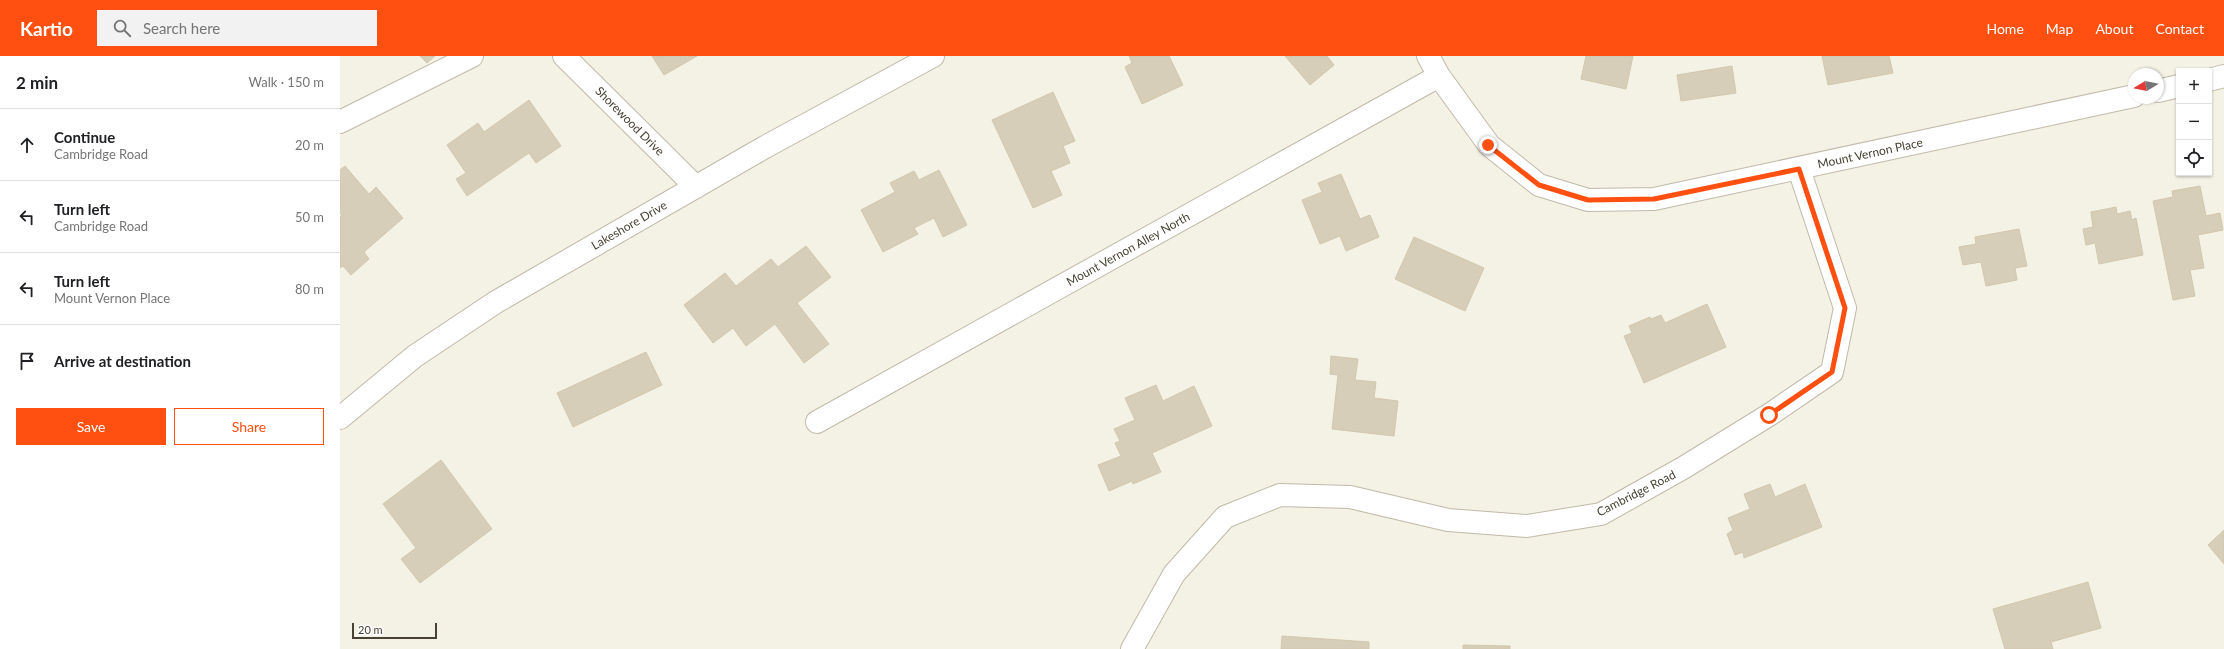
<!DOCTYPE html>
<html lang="en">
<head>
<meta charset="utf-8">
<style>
	body { margin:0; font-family:Lato,sans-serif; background:#f2f2f2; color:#202124 }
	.controls { position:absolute; right:12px; top:12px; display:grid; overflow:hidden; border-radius:0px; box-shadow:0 1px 3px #0004 }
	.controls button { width:36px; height:36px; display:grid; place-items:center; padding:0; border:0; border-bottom:1px solid #e0e0e0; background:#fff; color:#202124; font:20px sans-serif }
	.compass { position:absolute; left:1788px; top:12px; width:36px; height:36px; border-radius:50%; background:#fff; box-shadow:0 1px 3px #0004; rotate:260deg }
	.scale { position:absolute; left:12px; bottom:10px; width:85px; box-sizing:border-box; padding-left:4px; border:2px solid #474234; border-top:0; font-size:11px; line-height:14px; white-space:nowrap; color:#474234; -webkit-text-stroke:3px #fff; paint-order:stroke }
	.stop { position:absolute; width:12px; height:12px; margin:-9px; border:3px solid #ff5011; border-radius:50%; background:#fff }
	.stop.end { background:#ff5011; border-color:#fff; box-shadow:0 1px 4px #0008 }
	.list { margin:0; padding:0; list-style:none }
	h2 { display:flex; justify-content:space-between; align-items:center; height:52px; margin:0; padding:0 16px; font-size:17px }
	h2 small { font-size:13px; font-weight:400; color:#757577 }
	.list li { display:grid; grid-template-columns:26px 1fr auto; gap:12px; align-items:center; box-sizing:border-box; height:72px; padding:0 16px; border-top:1px solid #e0e0e0 }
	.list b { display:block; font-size:15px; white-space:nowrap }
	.list p { margin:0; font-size:13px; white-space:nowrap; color:#757577 }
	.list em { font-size:13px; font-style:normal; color:#757577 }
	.actions { display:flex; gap:8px; padding:12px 16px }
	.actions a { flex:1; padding:9px 0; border:1px solid #ff5011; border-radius:0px; text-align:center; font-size:14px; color:#ff5011 }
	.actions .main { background:#ff5011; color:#fff }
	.icon { flex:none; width:22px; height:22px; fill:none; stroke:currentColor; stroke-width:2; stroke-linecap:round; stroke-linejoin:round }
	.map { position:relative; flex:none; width:1884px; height:593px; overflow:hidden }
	header { display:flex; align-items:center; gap:24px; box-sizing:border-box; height:56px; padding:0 20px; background:#ff5011; color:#fff }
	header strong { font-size:19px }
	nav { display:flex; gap:22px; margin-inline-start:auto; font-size:14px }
	.search { width:280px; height:36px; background:#f2f2f2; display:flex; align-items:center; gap:10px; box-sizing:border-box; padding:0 14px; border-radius:0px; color:#757577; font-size:15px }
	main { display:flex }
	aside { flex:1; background:#fff }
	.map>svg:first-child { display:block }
</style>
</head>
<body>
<header>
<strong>Kartio</strong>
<div class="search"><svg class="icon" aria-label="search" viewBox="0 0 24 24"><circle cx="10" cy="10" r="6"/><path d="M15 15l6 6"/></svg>Search here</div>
<nav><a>Home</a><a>Map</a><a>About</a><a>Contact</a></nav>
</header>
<main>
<aside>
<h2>2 min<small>Walk · 150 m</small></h2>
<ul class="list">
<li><svg class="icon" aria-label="ahead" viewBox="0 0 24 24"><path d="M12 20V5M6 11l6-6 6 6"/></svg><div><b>Continue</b><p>Cambridge Road</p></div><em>20 m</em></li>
<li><svg class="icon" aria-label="left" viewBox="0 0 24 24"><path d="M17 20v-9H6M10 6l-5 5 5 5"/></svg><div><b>Turn left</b><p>Cambridge Road</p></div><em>50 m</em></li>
<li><svg class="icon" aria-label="left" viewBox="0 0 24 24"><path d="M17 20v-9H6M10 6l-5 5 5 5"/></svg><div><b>Turn left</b><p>Mount Vernon Place</p></div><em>80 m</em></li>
<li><svg class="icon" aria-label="arrive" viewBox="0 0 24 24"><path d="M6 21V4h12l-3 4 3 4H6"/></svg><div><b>Arrive at destination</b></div></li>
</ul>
<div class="actions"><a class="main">Save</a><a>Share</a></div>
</aside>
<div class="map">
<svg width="1884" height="593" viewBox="0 0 1884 593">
	<rect width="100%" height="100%" fill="#f4f1e5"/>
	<path fill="#d7ceb9" stroke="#d2c7ac" d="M 80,0 L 95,0 L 87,7 Z
		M 312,0 L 357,0 L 324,19 Z
		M 789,0 L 829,0 L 843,29 L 802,48 L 785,11 L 792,7 Z
		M 945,0 L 987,0 L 994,9 L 970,29 Z
		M 1246,0 L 1293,0 L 1286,33 L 1241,23 Z
		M 1482,0 L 1549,0 L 1553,17 L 1488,29 Z
		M 1392,10 L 1396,37 L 1341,45 L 1337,19 Z
		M 713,36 L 735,85 L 723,90 L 730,107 L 711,115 L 722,139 L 693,152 L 652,64 Z
		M 189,44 L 221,90 L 196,107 L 189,97 L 127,140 L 116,123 L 126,117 L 107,89 L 138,67 L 144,76 Z
		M 5,110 L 29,138 L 36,131 L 63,162 L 24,196 L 29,203 L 11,219 L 3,210 L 0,212 L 0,161 L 2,160 L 0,157 L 0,114 Z
		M 599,114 L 627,169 L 603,181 L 594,162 L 574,172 L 578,178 L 543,196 L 521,154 L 555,136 L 550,127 L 574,115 L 579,124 Z
		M 1001,118 L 1020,163 L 1030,159 L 1039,181 L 1006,195 L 1000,180 L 980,188 L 962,144 L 982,136 L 978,127 Z
		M 1860,130 L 1866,160 L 1880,157 L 1883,174 L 1858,179 L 1864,212 L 1850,214 L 1855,240 L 1833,244 L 1813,145 L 1833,141 L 1832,135 Z
		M 1776,151 L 1777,158 L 1790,155 L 1792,164 L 1796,162 L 1803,199 L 1759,208 L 1755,187 L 1746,189 L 1743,173 L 1753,171 L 1751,156 Z
		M 1679,173 L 1687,210 L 1675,212 L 1677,224 L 1646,230 L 1641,206 L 1623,209 L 1619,191 L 1636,188 L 1635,181 Z
		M 1074,181 L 1144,212 L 1125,255 L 1055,223 Z
		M 466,190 L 491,221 L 457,247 L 489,288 L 464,307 L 435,268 L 406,290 L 393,272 L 373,287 L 344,249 L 385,217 L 396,230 L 431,203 L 438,211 Z
		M 1367,248 L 1386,291 L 1304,327 L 1284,280 L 1292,277 L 1289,270 L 1310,261 L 1311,263 L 1321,259 L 1325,267 Z
		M 306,296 L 322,329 L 233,371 L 217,337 Z
		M 991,300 L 1018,303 L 1015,324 L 1036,326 L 1034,342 L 1058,345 L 1054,380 L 992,373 L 998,319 L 990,318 Z
		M 816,329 L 823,345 L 854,330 L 872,370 L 812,397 L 821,416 L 793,428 L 792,425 L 769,435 L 758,409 L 781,400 L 775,387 L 780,385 L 774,373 L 795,364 L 785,342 Z
		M 101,404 L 152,473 L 80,527 L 61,503 L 76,492 L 43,448 Z
		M 1430,428 L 1435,441 L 1465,428 L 1482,471 L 1404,502 L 1403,496 L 1395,499 L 1387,478 L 1393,474 L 1388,462 L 1410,453 L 1404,438 Z
		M 1884,474 L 1884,508 L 1868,489 Z
		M 1748,526 L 1761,572 L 1711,586 L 1713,593 L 1665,593 L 1653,553 Z
		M 942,580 L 1029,586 L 1029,593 L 941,593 Z
		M 1123,589 L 1170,590 L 1170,593 L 1123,593 Z"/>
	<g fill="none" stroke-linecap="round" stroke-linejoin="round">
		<defs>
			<path id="minor" d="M 224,0 L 356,131
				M 1088,0 L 1099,20 L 1149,89 L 1199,129 L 1248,144 L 1314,143 L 1794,40
				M 1869,24 L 1884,20
				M 1818,35 L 1839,30
				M 0,66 L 132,0
				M 0,362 L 75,300 L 156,246 L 425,91 L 593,0
				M 477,366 L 1099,20
				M 792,593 L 834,518 L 885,461 L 940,439 L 1010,441 L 1108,464 L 1187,470 L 1261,458 L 1343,412 L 1429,359 L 1492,316 L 1505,252 L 1459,113"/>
		</defs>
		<use href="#minor" stroke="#c0baa7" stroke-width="24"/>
		<use href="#minor" stroke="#fff" stroke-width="22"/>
	</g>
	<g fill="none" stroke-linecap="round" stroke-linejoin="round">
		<path stroke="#ff5011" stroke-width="5" d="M 1148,89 L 1199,129 L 1248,144 L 1314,143 L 1459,113 L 1505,252 L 1492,316 L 1429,359"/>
	</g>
	<g text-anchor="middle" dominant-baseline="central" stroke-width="3.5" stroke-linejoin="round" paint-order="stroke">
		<g font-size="12" fill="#474234" stroke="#fff">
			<text transform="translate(290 65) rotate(45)">Shorewood Drive</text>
			<text transform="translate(1530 97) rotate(-12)">Mount Vernon Place</text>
			<text transform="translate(289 169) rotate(-30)">Lakeshore Drive</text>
			<text transform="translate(788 193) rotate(-29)">Mount Vernon Alley North</text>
			<text transform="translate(1296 437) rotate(-27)">Cambridge Road</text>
		</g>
	</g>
</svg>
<div class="controls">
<button>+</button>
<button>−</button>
<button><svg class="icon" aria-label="locate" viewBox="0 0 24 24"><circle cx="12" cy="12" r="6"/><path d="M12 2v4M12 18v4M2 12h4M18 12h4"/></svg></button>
</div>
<svg class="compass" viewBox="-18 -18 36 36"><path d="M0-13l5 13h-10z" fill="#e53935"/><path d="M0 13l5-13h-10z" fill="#757577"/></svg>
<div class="scale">20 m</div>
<div class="stop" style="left:1429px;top:359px"></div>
<div class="stop end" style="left:1148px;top:89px"></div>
</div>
</main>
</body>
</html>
